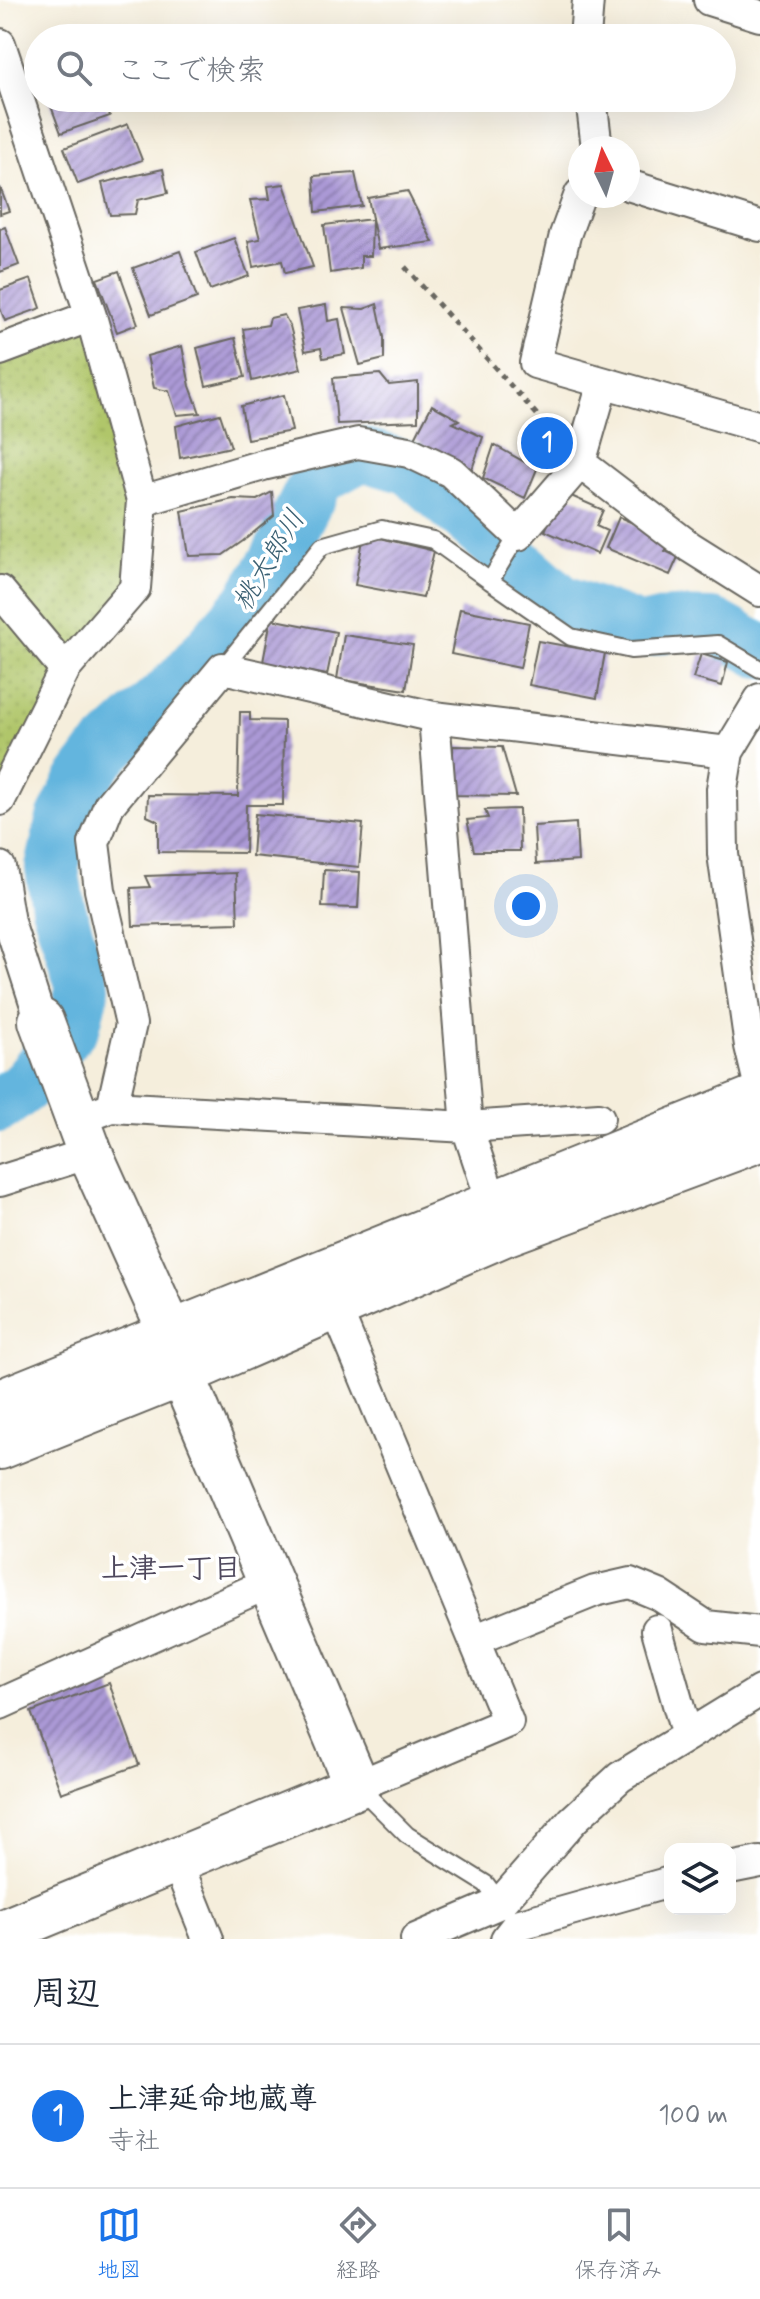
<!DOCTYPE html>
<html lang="ja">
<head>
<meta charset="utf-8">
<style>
	body { margin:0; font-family:Mynerve,"Klee One",sans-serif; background:#f2f2f3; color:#1f2937 }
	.controls { position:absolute; right:24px; bottom:24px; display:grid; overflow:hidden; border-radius:16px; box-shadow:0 8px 32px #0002 }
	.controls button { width:72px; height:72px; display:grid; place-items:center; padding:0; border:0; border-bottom:2px solid #e0e1e3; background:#fff; color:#1f2937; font:40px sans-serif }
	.compass { position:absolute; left:568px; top:136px; width:72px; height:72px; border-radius:50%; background:#fff; box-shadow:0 8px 32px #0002; rotate:355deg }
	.you { position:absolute; left:526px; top:906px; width:28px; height:28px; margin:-20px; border:6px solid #fff; border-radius:50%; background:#1a73e8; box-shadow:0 0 0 12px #1a73e833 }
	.badge { display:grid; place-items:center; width:52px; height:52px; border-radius:50%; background:#1a73e8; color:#fff; font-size:26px; font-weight:700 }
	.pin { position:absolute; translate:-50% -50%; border:4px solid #fff; box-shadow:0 2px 8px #0006 }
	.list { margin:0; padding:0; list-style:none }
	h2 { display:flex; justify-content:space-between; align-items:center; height:104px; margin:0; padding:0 32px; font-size:34px }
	h2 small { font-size:26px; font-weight:400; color:#747a83 }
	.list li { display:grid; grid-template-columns:52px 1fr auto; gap:24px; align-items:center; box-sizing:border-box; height:144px; padding:0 32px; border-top:2px solid #e0e1e3 }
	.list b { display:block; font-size:30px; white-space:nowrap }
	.list p { margin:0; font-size:26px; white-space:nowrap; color:#747a83 }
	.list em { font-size:26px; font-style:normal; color:#747a83 }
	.icon { flex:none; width:44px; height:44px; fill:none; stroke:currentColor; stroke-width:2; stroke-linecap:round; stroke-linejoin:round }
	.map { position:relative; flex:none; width:760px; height:1939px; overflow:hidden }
	.search { position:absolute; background:#fff; box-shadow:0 8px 32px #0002; left:24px; right:24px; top:24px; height:88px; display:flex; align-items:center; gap:20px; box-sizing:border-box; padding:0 28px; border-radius:44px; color:#747a83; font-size:30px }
	.sheet { height:248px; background:#fff }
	nav { display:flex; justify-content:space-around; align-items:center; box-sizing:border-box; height:112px; border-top:2px solid #e0e1e3; background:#fff; font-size:22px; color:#747a83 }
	nav a { display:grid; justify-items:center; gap:4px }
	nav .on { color:#1a73e8 }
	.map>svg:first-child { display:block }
</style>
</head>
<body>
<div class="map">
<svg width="760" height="1939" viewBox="0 0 760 1939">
	<defs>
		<pattern id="park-dots" width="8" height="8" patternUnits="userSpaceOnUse" patternTransform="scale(2)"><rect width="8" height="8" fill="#b0c66a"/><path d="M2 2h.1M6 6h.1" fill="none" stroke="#97aa5b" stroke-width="1.8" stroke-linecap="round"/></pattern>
		<pattern id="building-hatch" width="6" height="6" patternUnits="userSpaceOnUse" patternTransform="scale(2)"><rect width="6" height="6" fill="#ab99d6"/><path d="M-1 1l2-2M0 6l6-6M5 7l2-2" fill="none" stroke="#8a7cad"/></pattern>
	</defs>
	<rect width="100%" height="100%" fill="#fff"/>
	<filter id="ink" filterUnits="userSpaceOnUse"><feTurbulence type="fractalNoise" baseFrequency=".0125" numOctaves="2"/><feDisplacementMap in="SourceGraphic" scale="16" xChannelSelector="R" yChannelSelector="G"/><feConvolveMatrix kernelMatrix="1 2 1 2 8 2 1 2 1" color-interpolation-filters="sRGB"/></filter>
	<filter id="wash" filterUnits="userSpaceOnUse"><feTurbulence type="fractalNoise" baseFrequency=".006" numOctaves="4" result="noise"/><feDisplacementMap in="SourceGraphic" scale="32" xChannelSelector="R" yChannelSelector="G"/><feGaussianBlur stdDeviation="1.8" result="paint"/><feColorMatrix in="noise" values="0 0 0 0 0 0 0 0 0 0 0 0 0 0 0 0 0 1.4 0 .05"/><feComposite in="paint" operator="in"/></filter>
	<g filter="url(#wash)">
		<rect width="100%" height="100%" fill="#f5eedc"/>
		<path fill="url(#park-dots)" stroke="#667143" stroke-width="2" d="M 91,316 L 142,501 L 135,588 L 65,669 L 0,800 L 0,350 Z"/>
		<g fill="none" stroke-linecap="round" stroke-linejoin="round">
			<path stroke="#63b5de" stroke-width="54" d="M 0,1105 L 24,1087 L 74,1024 L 83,987 L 58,906 L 52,868 L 63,819 L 80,784 L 100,756 L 182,681 L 249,604 L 276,561 L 318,478 L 362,454 L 410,468 L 561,601 L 642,631 L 672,624 L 713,625 L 760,651"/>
		</g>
		<g id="blocks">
			<path fill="url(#building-hatch)" d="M 48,98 L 104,98 L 110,116 L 61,133 Z
				M 128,124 L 142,160 L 78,184 L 64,148 Z
				M 163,169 L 168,193 L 138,200 L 135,214 L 110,215 L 102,183 Z
				M 355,173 L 362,206 L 316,212 L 314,176 Z
				M 284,184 L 313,267 L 285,273 L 282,261 L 253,267 L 248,241 L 260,239 L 250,200 L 270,199 L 268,186 Z
				M 0,187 L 9,211 L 0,214 Z
				M 407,191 L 433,242 L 378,249 L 368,198 Z
				M 372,219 L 371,256 L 361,256 L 361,268 L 330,273 L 324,225 Z
				M 5,227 L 19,265 L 0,272 L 0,229 Z
				M 234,238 L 249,276 L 210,290 L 196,252 Z
				M 180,251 L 197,298 L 151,315 L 133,268 Z
				M 119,271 L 138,324 L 117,332 L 97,279 Z
				M 31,279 L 41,308 L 5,321 L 0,308 L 0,290 Z
				M 377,304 L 384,337 L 384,359 L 360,365 L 344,308 L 364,309 Z
				M 326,305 L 328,321 L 339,319 L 345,354 L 323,358 L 321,348 L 305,351 L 297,310 Z
				M 284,315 L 290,326 L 301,369 L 252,381 L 243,329 L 268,325 L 270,318 Z
				M 235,338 L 245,377 L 206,386 L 197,348 Z
				M 182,346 L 190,386 L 200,413 L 177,415 L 169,391 L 154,388 L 147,356 Z
				M 380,374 L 389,385 L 418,382 L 418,421 L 337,424 L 333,378 Z
				M 284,395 L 292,431 L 247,439 L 241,406 Z
				M 432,405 L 459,420 L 453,423 L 483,437 L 470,475 L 415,438 Z
				M 220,414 L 231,447 L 180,458 L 176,426 Z
				M 494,445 L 537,469 L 525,498 L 483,478 Z
				M 272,492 L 274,516 L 243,541 L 223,555 L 189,556 L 182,511 L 233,499 L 257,500 Z
				M 562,492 L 603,510 L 596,526 L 607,531 L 597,554 L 545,531 Z
				M 619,517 L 670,539 L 665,551 L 678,557 L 670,575 L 606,548 Z
				M 364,534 L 434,551 L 423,598 L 355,585 Z
				M 460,609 L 529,623 L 520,668 L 451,654 Z
				M 271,619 L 336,632 L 327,675 L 263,662 Z
				M 344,635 L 413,645 L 406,690 L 337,679 Z
				M 538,641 L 605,653 L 597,698 L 529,685 Z
				M 701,654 L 728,662 L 722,686 L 693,678 Z
				M 240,712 L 250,712 L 250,720 L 284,721 L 283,805 L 246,805 L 245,853 L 158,852 L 158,821 L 147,816 L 148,795 L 238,796 Z
				M 453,746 L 502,747 L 516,796 L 452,795 Z
				M 519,809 L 520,851 L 474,851 L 467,820 L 488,818 L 485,810 Z
				M 255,814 L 363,824 L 359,867 L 252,856 Z
				M 576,823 L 578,861 L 536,864 L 534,826 Z
				M 324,870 L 360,872 L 358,908 L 322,907 Z
				M 236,873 L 238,923 L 133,926 L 131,888 L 150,887 L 145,876 Z
				M 109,1683 L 139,1765 L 61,1793 L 31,1712 Z"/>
		</g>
	</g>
	<g filter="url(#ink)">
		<use href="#blocks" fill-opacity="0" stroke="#68665f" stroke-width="2"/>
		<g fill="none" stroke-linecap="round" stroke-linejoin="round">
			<defs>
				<path id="lane" d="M 490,581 L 571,637 L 631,650 L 718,644 L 760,669
					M 223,668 L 322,546 L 382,529 L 433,540 L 490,581 L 518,535
					M 358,1786 L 407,1835 L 486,1884 L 500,1903"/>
				<path id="street" d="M 709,0 L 760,16
					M 585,38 L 588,0
					M 0,44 L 91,316 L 142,501 L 135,588 L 65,669 L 0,800
					M 591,98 L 597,148
					M 628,185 L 760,226
					M 580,194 L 565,235 L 535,363 L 760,427
					M 0,350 L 91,316
					M 580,463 L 603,383
					M 142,501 L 263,465 L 358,443 L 409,452 L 451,472 L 518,535 L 580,463 L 690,547 L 760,591
					M 0,591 L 65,669
					M 760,699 L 728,752 L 722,789 L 723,854 L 750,1046 L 760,1088
					M 434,717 L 467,1127 L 498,1220
					M 0,867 L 9,922 L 41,1021
					M 112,1107 L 131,1024 L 100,890 L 94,843 L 109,805 L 223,668 L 434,717 L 728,752
					M 96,1113 L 112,1107 L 467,1127 L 599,1118
					M 0,1181 L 90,1153
					M 335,1306 L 508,1722 L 357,1786
					M 657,1630 L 687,1736
					M 474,1640 L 595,1591 L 630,1583 L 659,1595 L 706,1626 L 760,1632
					M 0,1704 L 271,1582
					M 177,1862 L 208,1939
					M 730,1868 L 760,1862
					M 416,1939 L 500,1903 L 573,1820 L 620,1777 L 760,1691
					M 506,1939 L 517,1925 L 670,1882"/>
				<path id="secondary" d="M 0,1402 L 760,1096
					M 0,1447 L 182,1374 L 504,1234 L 760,1139
					M 0,1933 L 357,1786 L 182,1374 L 171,1333 L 90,1153 L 41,1021"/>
			</defs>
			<use href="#lane" stroke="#68665f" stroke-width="20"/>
			<use href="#street" stroke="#68665f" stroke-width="34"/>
			<use href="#secondary" stroke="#68665f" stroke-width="48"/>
			<path stroke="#68665f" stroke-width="5" stroke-dasharray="6 6" stroke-linecap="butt" d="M 405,267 L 556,436"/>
			<use href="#lane" stroke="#fff" stroke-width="16"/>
			<use href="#street" stroke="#fff" stroke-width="30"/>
			<use href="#secondary" stroke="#fff" stroke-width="44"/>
		</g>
	</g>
	<g text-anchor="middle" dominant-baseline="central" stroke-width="7" stroke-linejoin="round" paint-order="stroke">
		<g font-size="28" font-style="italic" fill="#3c6173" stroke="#fff">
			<text transform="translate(270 561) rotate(-59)">桃太郎川</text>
		</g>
		<g font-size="28" font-weight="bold" fill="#4e485d" stroke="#fff">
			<text x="171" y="1569">上津一丁目</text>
		</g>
	</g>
</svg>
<div class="controls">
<button><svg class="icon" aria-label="layers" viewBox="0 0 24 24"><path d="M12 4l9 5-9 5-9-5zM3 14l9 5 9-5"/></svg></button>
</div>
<svg class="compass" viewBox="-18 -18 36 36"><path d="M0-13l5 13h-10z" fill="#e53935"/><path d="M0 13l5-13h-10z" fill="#747a83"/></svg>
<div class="you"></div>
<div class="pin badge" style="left:547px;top:443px">1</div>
<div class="search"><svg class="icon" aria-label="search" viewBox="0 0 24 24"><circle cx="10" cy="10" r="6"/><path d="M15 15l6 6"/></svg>ここで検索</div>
</div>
<section class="sheet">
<h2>周辺<small></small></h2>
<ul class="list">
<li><span class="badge">1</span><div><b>上津延命地蔵尊</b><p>寺社</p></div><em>100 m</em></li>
</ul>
</section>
<nav>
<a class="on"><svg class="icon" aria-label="map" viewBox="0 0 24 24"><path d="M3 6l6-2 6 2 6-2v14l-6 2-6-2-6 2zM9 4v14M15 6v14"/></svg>地図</a>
<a><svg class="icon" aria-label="directions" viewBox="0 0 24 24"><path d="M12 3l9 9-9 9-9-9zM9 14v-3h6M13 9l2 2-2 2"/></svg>経路</a>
<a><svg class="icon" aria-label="saved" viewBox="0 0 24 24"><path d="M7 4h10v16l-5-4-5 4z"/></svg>保存済み</a>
</nav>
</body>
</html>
